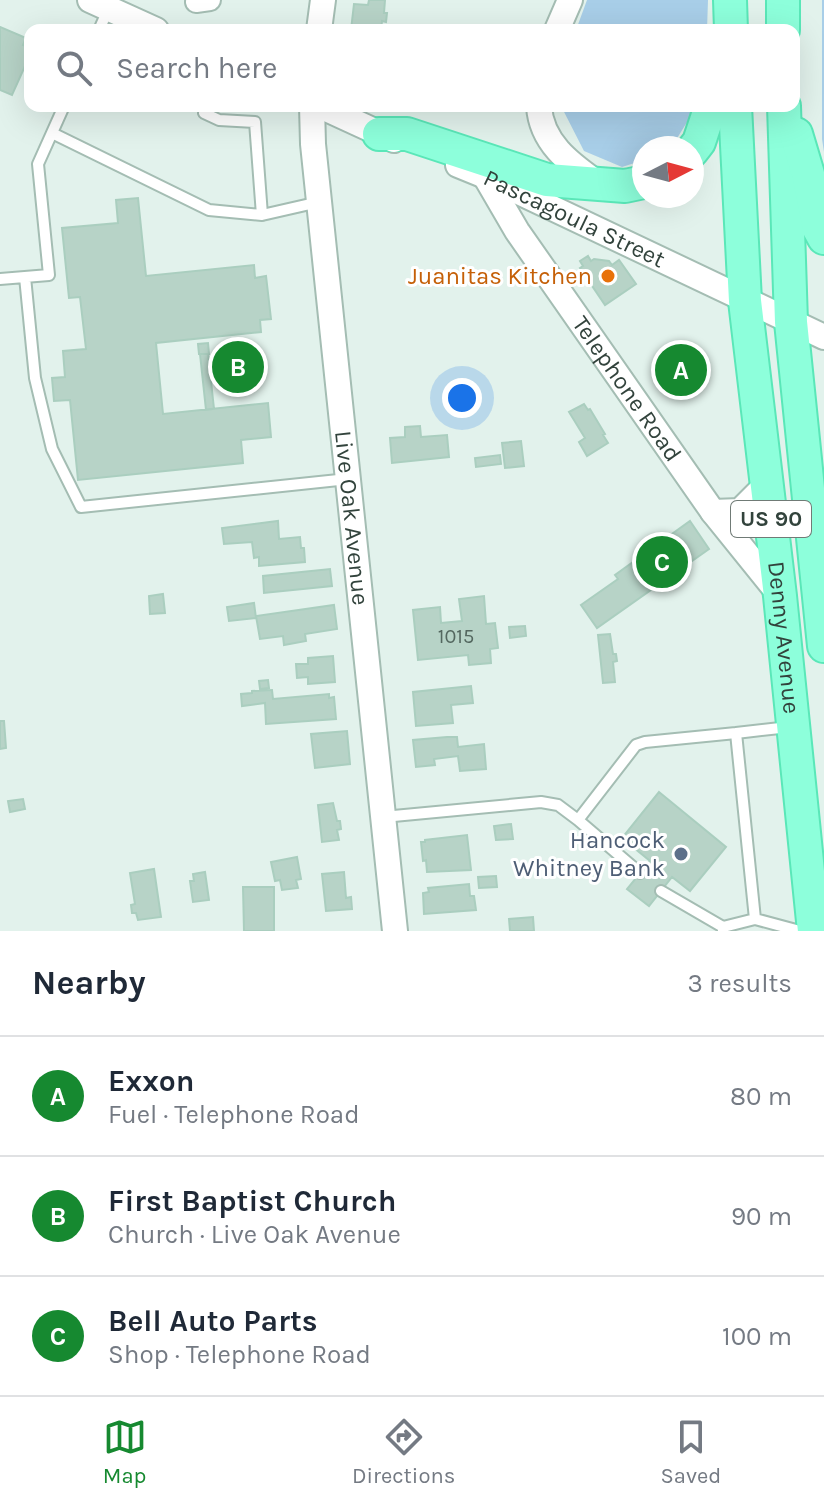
<!DOCTYPE html>
<html lang="en">
<head>
<meta charset="utf-8">
<style>
	body { margin:0; font-family:Karla,sans-serif; background:#f6f6f7; color:#1f2937 }
	.compass { position:absolute; left:632px; top:136px; width:72px; height:72px; border-radius:50%; background:#fff; box-shadow:0 8px 32px #0002; rotate:84deg }
	.you { position:absolute; left:462px; top:398px; width:28px; height:28px; margin:-20px; border:6px solid #fff; border-radius:50%; background:#1a73e8; box-shadow:0 0 0 12px #1a73e833 }
	.badge { display:grid; place-items:center; width:52px; height:52px; border-radius:50%; background:#168930; color:#fff; font-size:26px; font-weight:700 }
	.pin { position:absolute; translate:-50% -50%; border:4px solid #fff; box-shadow:0 2px 8px #0006 }
	.list { margin:0; padding:0; list-style:none }
	h2 { display:flex; justify-content:space-between; align-items:center; height:104px; margin:0; padding:0 32px; font-size:34px }
	h2 small { font-size:26px; font-weight:400; color:#747a83 }
	.list li { display:grid; grid-template-columns:52px 1fr auto; gap:24px; align-items:center; box-sizing:border-box; height:120px; padding:0 32px; border-top:2px solid #e0e1e3 }
	.list b { display:block; font-size:30px; white-space:nowrap }
	.list p { margin:0; font-size:26px; white-space:nowrap; color:#747a83 }
	.list em { font-size:26px; font-style:normal; color:#747a83 }
	.icon { flex:none; width:44px; height:44px; fill:none; stroke:currentColor; stroke-width:2; stroke-linecap:round; stroke-linejoin:round }
	.map { position:relative; flex:none; width:824px; height:931px; overflow:hidden }
	.search { position:absolute; background:#fff; box-shadow:0 8px 32px #0002; left:24px; right:24px; top:24px; height:88px; display:flex; align-items:center; gap:20px; box-sizing:border-box; padding:0 28px; border-radius:16px; color:#747a83; font-size:30px }
	.sheet { height:464px; background:#fff }
	nav { display:flex; justify-content:space-around; align-items:center; box-sizing:border-box; height:112px; border-top:2px solid #e0e1e3; background:#fff; font-size:22px; color:#747a83 }
	nav a { display:grid; justify-items:center; gap:4px }
	nav .on { color:#168930 }
	.map>svg:first-child { display:block }
</style>
</head>
<body>
<div class="map">
<svg width="824" height="931" viewBox="0 0 824 931">
	<rect width="100%" height="100%" fill="#e2f2ec"/>
	<path fill="#a8cee8" d="M 587,0 L 708,0 L 707,30 L 576,30 Z
		M 822,0 L 824,0 L 824,152 L 822,139 Z
		M 561,106 L 697,106 L 671,148 L 644,148 L 644,160 L 622,167 L 584,151 Z"/>
	<path fill="#b7d3c7" stroke="#aacebf" stroke-width="2" d="M 369,0 L 385,0 L 384,13 L 387,13 L 386,22 L 382,21 L 381,30 L 351,30 L 354,4 L 368,5 Z
		M 0,27 L 26,38 L 23,45 L 30,48 L 30,55 L 12,95 L 0,90 Z
		M 138,198 L 146,276 L 254,265 L 255,278 L 266,276 L 271,319 L 260,320 L 261,332 L 156,343 L 163,414 L 268,403 L 271,437 L 241,440 L 243,463 L 78,480 L 70,400 L 54,401 L 52,378 L 65,377 L 63,351 L 86,349 L 80,297 L 69,298 L 62,228 L 118,223 L 116,200 Z
		M 588,256 L 591,261 L 594,259 L 609,261 L 612,265 L 619,260 L 636,284 L 605,305 L 580,268 L 583,266 L 580,261 Z
		M 208,343 L 209,354 L 199,354 L 198,344 Z
		M 200,354 L 208,354 L 214,409 L 206,410 Z
		M 584,404 L 588,410 L 590,409 L 605,434 L 603,435 L 608,443 L 587,456 L 579,442 L 585,438 L 569,412 Z
		M 420,426 L 421,437 L 447,435 L 449,457 L 392,463 L 390,438 L 405,437 L 405,427 Z
		M 521,441 L 524,466 L 505,468 L 502,443 Z
		M 500,455 L 501,464 L 476,467 L 475,458 Z
		M 278,521 L 279,539 L 300,537 L 301,548 L 304,548 L 305,562 L 259,566 L 259,557 L 254,558 L 252,542 L 224,544 L 222,528 Z
		M 690,521 L 709,549 L 597,628 L 581,605 L 618,579 L 615,575 Z
		M 330,569 L 332,586 L 264,593 L 263,576 Z
		M 163,594 L 165,613 L 150,614 L 149,596 Z
		M 484,596 L 486,624 L 495,623 L 498,648 L 490,649 L 491,663 L 469,665 L 468,655 L 418,660 L 413,610 L 440,607 L 441,623 L 462,621 L 459,599 Z
		M 254,603 L 256,618 L 229,621 L 227,607 Z
		M 334,605 L 337,629 L 305,634 L 306,641 L 284,645 L 283,636 L 260,639 L 256,616 Z
		M 525,626 L 526,636 L 510,638 L 509,627 Z
		M 610,634 L 613,654 L 616,654 L 617,661 L 613,662 L 615,682 L 603,683 L 598,635 Z
		M 333,656 L 335,682 L 308,684 L 308,677 L 297,678 L 296,664 L 308,664 L 308,658 Z
		M 268,680 L 269,688 L 260,689 L 259,681 Z
		M 471,686 L 473,703 L 451,705 L 453,723 L 416,726 L 413,692 Z
		M 272,690 L 273,699 L 329,694 L 329,698 L 334,697 L 336,719 L 266,724 L 265,703 L 242,706 L 241,694 L 252,693 L 252,691 Z
		M 0,721 L 4,721 L 6,748 L 0,749 Z
		M 347,731 L 350,764 L 315,768 L 311,734 Z
		M 447,737 L 457,737 L 458,747 L 484,744 L 486,769 L 460,771 L 458,756 L 434,759 L 435,765 L 416,767 L 413,740 Z
		M 659,792 L 726,847 L 690,891 L 672,877 L 649,906 L 627,889 L 650,861 L 622,838 Z
		M 23,799 L 25,809 L 10,812 L 8,801 Z
		M 333,803 L 337,821 L 340,821 L 341,829 L 337,830 L 339,840 L 322,842 L 318,805 Z
		M 511,824 L 513,839 L 496,840 L 494,826 Z
		M 467,835 L 471,870 L 427,872 L 426,860 L 423,861 L 421,842 L 425,842 L 425,840 Z
		M 297,857 L 301,879 L 296,880 L 298,888 L 282,890 L 280,880 L 275,881 L 271,862 Z
		M 154,869 L 161,917 L 138,920 L 136,913 L 132,913 L 131,905 L 135,904 L 130,873 Z
		M 205,872 L 209,900 L 193,902 L 190,881 L 194,881 L 193,874 Z
		M 344,872 L 346,898 L 351,897 L 352,909 L 326,911 L 322,874 Z
		M 496,876 L 497,887 L 479,888 L 478,877 Z
		M 469,884 L 470,896 L 474,896 L 476,910 L 424,914 L 423,893 L 429,892 L 428,888 Z
		M 243,887 L 274,887 L 274,931 L 244,931 Z
		M 533,917 L 534,931 L 510,931 L 509,919 Z"/>
	<g fill="none" stroke-linecap="round" stroke-linejoin="round">
		<defs>
			<path id="service" d="M 99,30 L 108,10
				M 208,106 L 204,113 L 219,120 L 255,122 L 262,215 L 319,202
				M 52,133 L 209,210 L 262,215
				M 25,277 L 35,378 L 52,449 L 81,507 L 348,479
				M 0,279 L 49,275 L 38,164 L 64,106
				M 383,817 L 541,802 L 558,805 L 578,820 L 636,745 L 645,742 L 736,733
				M 578,820 L 640,873
				M 661,891 L 723,927
				M 755,919 L 800,931
				M 723,931 L 723,927 L 755,919 L 736,733 L 789,727"/>
			<path id="minor" d="M 196,2 L 210,0"/>
			<g id="tertiary">
				<path d="M 90,0 L 156,30"/>
				<path d="M 319,30 L 323,0"/>
				<path d="M 557,30 L 570,0"/>
				<path id="s1" d="M 312,106 L 313,144 L 395,931"/>
				<path d="M 320,106 L 394,140"/>
				<path d="M 539,106 C 541,142 569,163 596,182"/>
				<path id="s2" d="M 458,165 L 485,176 L 824,337"/>
				<path id="s3" d="M 485,176 L 517,231 L 713,512 L 780,595"/>
				<path d="M 713,512 L 740,511 L 767,484"/>
			</g>
			<g id="primary">
				<path d="M 730,0 L 731,30"/>
				<path d="M 783,30 L 783,0"/>
				<path id="s4" d="M 735,106 L 745,301 L 780,596 L 814,931"/>
				<path d="M 784,106 L 791,322 L 824,646"/>
				<path d="M 379,134 L 407,134 L 547,180 L 625,186 L 644,182"/>
				<path d="M 796,134 L 808,174 L 819,229 L 824,238"/>
				<path d="M 692,151 L 699,142 L 711,106"/>
			</g>
		</defs>
		<use href="#service" stroke="#a4bdb3" stroke-width="14"/>
		<use href="#minor" stroke="#a4bdb3" stroke-width="24"/>
		<use href="#tertiary" stroke="#a4bdb3" stroke-width="28"/>
		<use href="#primary" stroke="#5ae7b8" stroke-width="36"/>
		<use href="#service" stroke="#fff" stroke-width="10"/>
		<use href="#minor" stroke="#fff" stroke-width="20"/>
		<use href="#tertiary" stroke="#fff" stroke-width="24"/>
		<use href="#primary" stroke="#8dffdb" stroke-width="32"/>
	</g>
	<circle fill="#e8710a" stroke="#fff" stroke-width="3" cx="608" cy="276" r="8"/>
	<circle fill="#5c6f8a" stroke="#fff" stroke-width="3" cx="681" cy="854" r="8"/>
	<g text-anchor="middle" dominant-baseline="central" stroke-width="6" stroke-linejoin="round" paint-order="stroke">
		<g font-size="20" fill="#53675f">
			<text x="456" y="636">1015</text>
		</g>
		<rect fill="#fff" stroke="#707b76" stroke-width="2" x="731" y="501" width="80" height="36" rx="6"/>
		<g font-size="22" font-weight="bold" fill="#32433c">
			<text x="771" y="519">US 90</text>
		</g>
		<g font-size="24" fill="#32433c" stroke="#fff">
			<text stroke="none"><textPath href="#s2" startOffset="128">Pascagoula Street</textPath></text>
			<text stroke="none"><textPath href="#s3" startOffset="256">Telephone Road</textPath></text>
			<text stroke="none"><textPath href="#s1" startOffset="414">Live Oak Avenue</textPath></text>
			<text stroke="none"><textPath href="#s4" startOffset="534">Denny Avenue</textPath></text>
		</g>
		<g font-size="24" fill="#c56008" stroke="#fff" text-anchor="end">
			<text x="592" y="276">Juanitas Kitchen</text>
		</g>
		<g font-size="24" fill="#4e5e75" stroke="#fff" text-anchor="end">
			<text x="665" y="840">Hancock<tspan x="665" dy="28">Whitney Bank</tspan></text>
		</g>
	</g>
</svg>
<svg class="compass" viewBox="-18 -18 36 36"><path d="M0-13l5 13h-10z" fill="#e53935"/><path d="M0 13l5-13h-10z" fill="#747a83"/></svg>
<div class="you"></div>
<div class="pin badge" style="left:681px;top:370px">A</div>
<div class="pin badge" style="left:238px;top:367px">B</div>
<div class="pin badge" style="left:662px;top:562px">C</div>
<div class="search"><svg class="icon" aria-label="search" viewBox="0 0 24 24"><circle cx="10" cy="10" r="6"/><path d="M15 15l6 6"/></svg>Search here</div>
</div>
<section class="sheet">
<h2>Nearby<small>3 results</small></h2>
<ul class="list">
<li><span class="badge">A</span><div><b>Exxon</b><p>Fuel · Telephone Road</p></div><em>80 m</em></li>
<li><span class="badge">B</span><div><b>First Baptist Church</b><p>Church · Live Oak Avenue</p></div><em>90 m</em></li>
<li><span class="badge">C</span><div><b>Bell Auto Parts</b><p>Shop · Telephone Road</p></div><em>100 m</em></li>
</ul>
</section>
<nav>
<a class="on"><svg class="icon" aria-label="map" viewBox="0 0 24 24"><path d="M3 6l6-2 6 2 6-2v14l-6 2-6-2-6 2zM9 4v14M15 6v14"/></svg>Map</a>
<a><svg class="icon" aria-label="directions" viewBox="0 0 24 24"><path d="M12 3l9 9-9 9-9-9zM9 14v-3h6M13 9l2 2-2 2"/></svg>Directions</a>
<a><svg class="icon" aria-label="saved" viewBox="0 0 24 24"><path d="M7 4h10v16l-5-4-5 4z"/></svg>Saved</a>
</nav>
</body>
</html>
